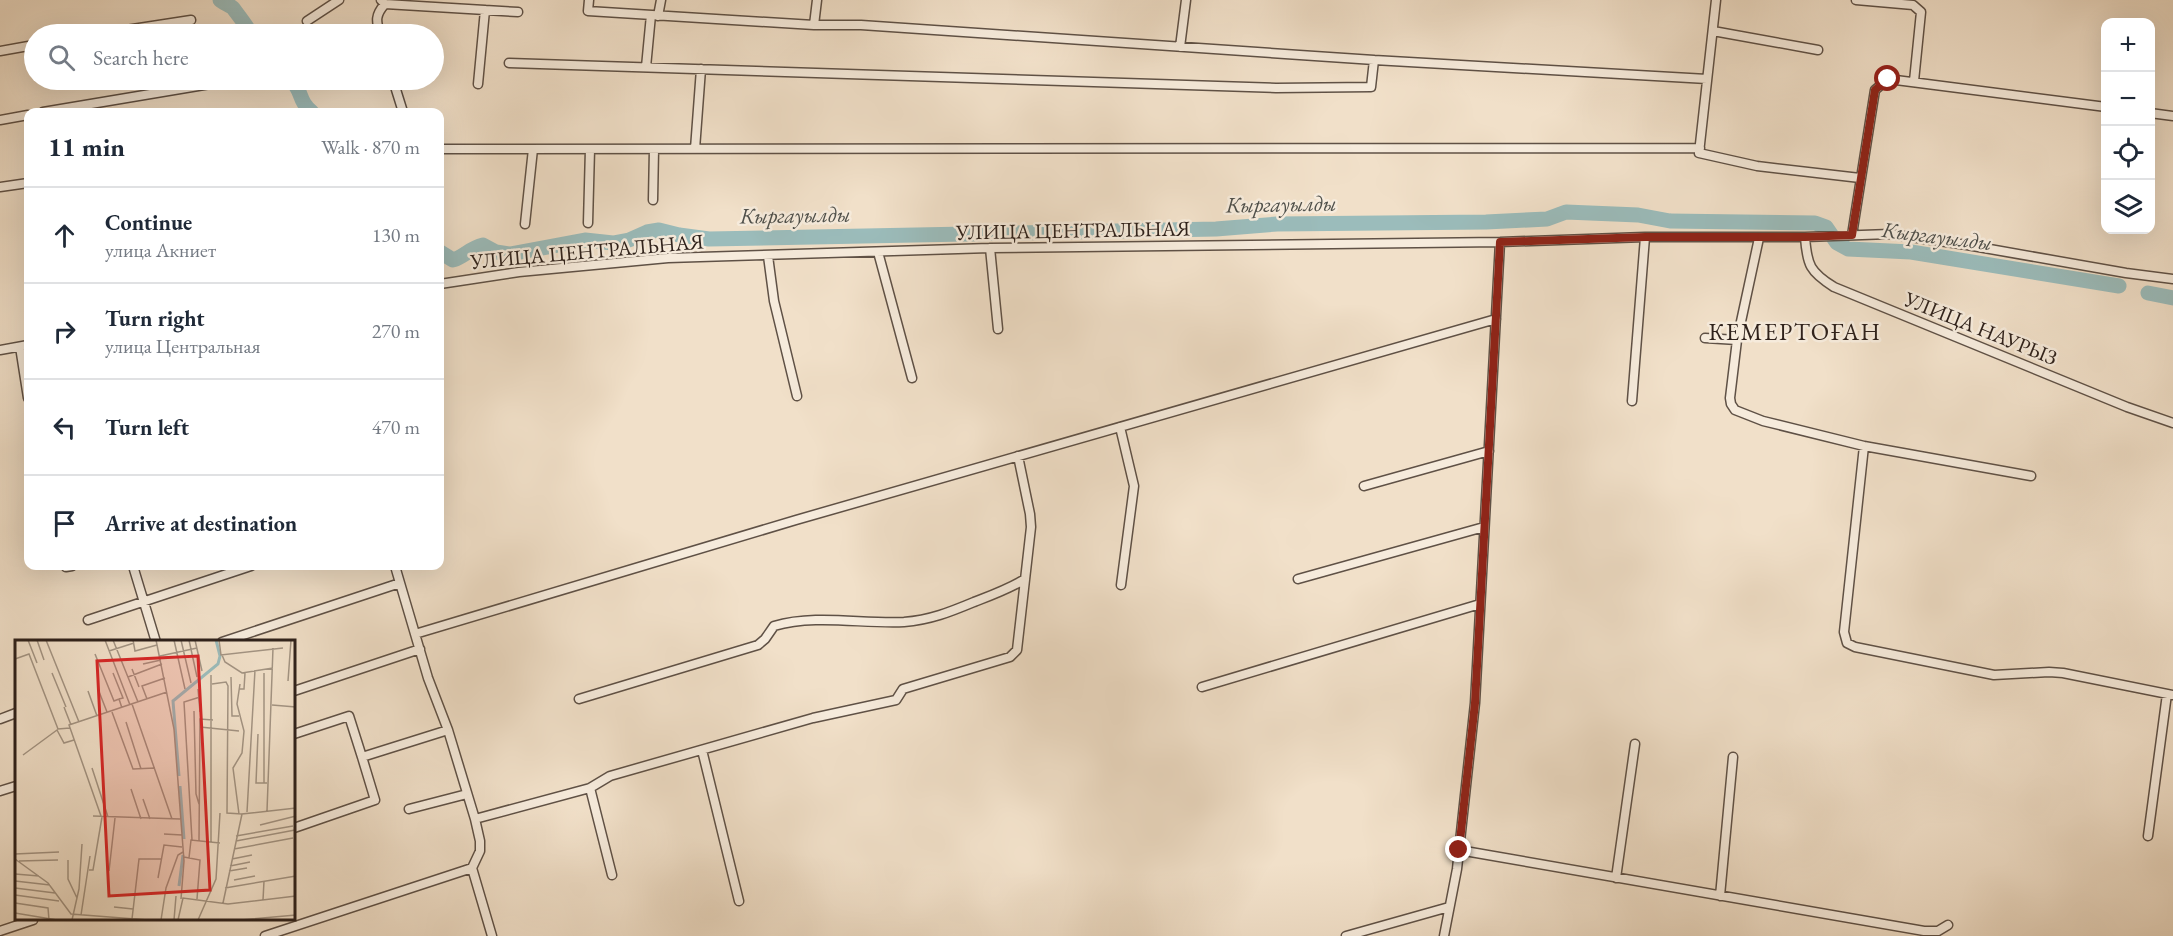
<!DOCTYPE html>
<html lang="en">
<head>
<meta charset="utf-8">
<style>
	body { margin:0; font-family:"EB Garamond",serif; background:#f2f2f3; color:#1f2937 }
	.controls { position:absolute; right:18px; top:18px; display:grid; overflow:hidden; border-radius:12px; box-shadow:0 6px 24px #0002 }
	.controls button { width:54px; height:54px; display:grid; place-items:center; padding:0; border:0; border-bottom:2px solid #e0e1e3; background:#fff; color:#1f2937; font:30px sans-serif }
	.stop { position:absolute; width:18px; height:18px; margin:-14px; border:4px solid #8f2418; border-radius:50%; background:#fff }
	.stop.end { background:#8f2418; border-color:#fff; box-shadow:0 2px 6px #0008 }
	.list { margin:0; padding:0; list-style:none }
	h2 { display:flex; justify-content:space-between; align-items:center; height:78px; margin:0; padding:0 24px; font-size:26px }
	h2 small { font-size:20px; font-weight:400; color:#747a83 }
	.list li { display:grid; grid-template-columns:39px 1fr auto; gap:18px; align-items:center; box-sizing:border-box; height:96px; padding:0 24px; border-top:2px solid #e0e1e3 }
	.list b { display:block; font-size:22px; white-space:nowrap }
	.list p { margin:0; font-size:20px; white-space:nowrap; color:#747a83 }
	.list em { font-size:20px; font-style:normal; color:#747a83 }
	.icon { flex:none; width:33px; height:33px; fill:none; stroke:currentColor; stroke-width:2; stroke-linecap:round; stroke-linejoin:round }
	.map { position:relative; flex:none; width:2173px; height:936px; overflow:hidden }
	.search { position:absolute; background:#fff; box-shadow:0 6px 24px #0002; left:24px; top:24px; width:420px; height:66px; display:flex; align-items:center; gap:15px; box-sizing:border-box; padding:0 21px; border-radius:33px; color:#747a83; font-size:22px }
	.panel { position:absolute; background:#fff; box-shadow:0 6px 24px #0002; left:24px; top:108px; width:420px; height:462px; border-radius:12px }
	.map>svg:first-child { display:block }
</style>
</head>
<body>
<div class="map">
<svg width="2173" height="936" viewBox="0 0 2173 936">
	<rect width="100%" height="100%" fill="#f1e0c9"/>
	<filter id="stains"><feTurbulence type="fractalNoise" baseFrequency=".00333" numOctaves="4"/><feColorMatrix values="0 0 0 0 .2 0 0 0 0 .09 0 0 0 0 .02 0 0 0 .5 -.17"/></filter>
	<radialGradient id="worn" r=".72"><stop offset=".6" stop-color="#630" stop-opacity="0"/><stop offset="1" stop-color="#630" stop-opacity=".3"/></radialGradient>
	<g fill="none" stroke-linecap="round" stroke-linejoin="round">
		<path stroke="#9bbcbb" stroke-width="15" d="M 220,0 C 223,3 230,5 233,8 C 236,12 250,30 251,34
			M 290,80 C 303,89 297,100 312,112
			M 440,252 L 453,260 C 465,256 470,248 483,245 L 496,252 L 510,254 L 585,240 L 613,243 L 629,240 L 647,232 L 659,230 L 679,235 L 709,239 L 1216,229 L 1277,224 L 1486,222 L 1547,219 L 1566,212 L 1638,215 L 1670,221 L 1815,223 L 1826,227 L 1837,243 L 1848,249 L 1911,252 L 2119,286
			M 2148,293 L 2173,298"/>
		<defs>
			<path id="street" d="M 381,0 L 385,4 L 518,12
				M 589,0 L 588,11 L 814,25 L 861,25 L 1374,60 L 1707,79
				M 1716,0 L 1699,153 L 1757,166 L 1860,178
				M 1856,0 L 1913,5 L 1921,12 L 1914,81
				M 658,16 L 661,0
				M 307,21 L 339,0
				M 814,25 L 817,0
				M 1713,31 L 1818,50
				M 100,34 L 191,20
				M 380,34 C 376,21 375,15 385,4
				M 1180,47 L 1186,0
				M 0,51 L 34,45
				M 509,63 L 1276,88 L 1371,87 L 1374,60
				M 646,67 L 651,15
				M 393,80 L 403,112
				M 478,84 L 485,10
				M 43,112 L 234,80
				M 2150,113 L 2173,116
				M 0,120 L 28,115
				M 440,149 L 1700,148
				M 695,149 L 701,69
				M 0,187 L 28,183
				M 653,200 L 654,149
				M 588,223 L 590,149
				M 525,224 L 533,149
				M 1852,235 L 1875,90 L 1888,79 L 2106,107
				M 1805,237 C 1807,265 1810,272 1834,287 L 2127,407 L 2173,423
				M 1759,238 L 1737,340 L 1730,398 L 1731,404 L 1735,410 L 1763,421 L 1864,446 L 2031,476
				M 990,248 L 998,329
				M 878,252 L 912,378
				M 768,256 L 774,301 L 797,396
				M 440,284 L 519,272 L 668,258 L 990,248 L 1500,242 L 1645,237 L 1805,237 L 1890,234 L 1967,245 L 2126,273 L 2173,279
				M 1705,338 L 1737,340
				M 20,347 L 28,398
				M 0,350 L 28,345
				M 1632,401 L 1645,237
				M 1120,427 L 1134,486 L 1121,585
				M 1864,446 L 1844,632 L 1847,643 L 1855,647 L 1994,675 L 2049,672 L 2063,673 L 2173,695
				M 1364,486 L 1489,451
				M 133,566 L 156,642
				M 395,566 L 428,678 L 448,730 L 475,819 L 480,841 L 480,851 L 472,868 L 492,936
				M 66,567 L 72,566
				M 1298,579 L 1484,527
				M 88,620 L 251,566
				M 415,634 L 796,520 L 1496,319
				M 222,642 L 400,583
				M 1202,687 L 1480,604
				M 294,691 L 420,649
				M 579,699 L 758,645 L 765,639 L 774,626 C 816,614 861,624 904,622 C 930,620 950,612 974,602 C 992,595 1009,589 1025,579
				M 0,719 L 16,713
				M 294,734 L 349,716 L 362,757
				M 702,750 L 739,901
				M 590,788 L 612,875
				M 0,791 L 16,786
				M 409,809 L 467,794
				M 475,819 L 590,788 L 610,776 L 813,718 L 896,700 L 903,689 L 1010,657 L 1017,650 L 1031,527 L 1030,514 L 1018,456
				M 294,828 L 375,800 L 362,757 L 448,730
				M 2148,836 L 2167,694
				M 1459,850 L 1924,931 L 1938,931 L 1948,925
				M 1616,878 L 1635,744
				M 1720,896 L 1733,757
				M 0,931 L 33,920
				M 265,936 L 472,868
				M 1346,936 L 1449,907
				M 1444,936 L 1457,869 L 1475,703 L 1500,242"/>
		</defs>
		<use href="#street" stroke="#5f5146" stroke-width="11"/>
		<use href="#street" stroke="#f6ebdc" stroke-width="8"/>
	</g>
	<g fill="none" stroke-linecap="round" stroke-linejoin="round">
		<path stroke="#8f2418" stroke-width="8" d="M 1459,850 L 1475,703 L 1500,242 L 1645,237 L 1805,237 L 1852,235 L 1875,90 L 1888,79"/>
	</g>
	<g text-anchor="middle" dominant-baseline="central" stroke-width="5" stroke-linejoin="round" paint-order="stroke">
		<g font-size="21" fill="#2e211b" stroke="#f6ebdc">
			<text transform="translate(1073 230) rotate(-1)">УЛИЦА ЦЕНТРАЛЬНАЯ</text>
			<text transform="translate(587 251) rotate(-5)">УЛИЦА ЦЕНТРАЛЬНАЯ</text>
			<text transform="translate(1981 328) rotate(22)">УЛИЦА НАУРЫЗ</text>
		</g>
		<g font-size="22" font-style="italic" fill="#4f504b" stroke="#f6ebdc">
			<text transform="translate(1281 204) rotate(-1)">Кыргауылды</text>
			<text transform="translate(795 215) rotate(-1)">Кыргауылды</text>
			<text transform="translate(1937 236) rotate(7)">Кыргауылды</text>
		</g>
		<g font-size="24" letter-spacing="1.5" fill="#2e211b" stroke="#f6ebdc">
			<text x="1795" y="331">КЕМЕРТОҒАН</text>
		</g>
	</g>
	<g transform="translate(15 640)">
		<rect width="280" height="280" fill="#f1e0c9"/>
		<path fill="none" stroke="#9bbcbb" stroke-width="3" d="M 164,136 L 158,61 L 203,24 L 205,16 L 201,0M 165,146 L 169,199M 164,246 L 168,215"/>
		<path fill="none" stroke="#a39483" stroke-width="1.5" d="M 13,0 L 22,23M 22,0 L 29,20M 31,0 L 64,82M 90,0 L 115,65M 98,0 L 123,62M 118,0 L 120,11 L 142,5M 141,0 L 159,89 L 169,221 L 166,259M 159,0 L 170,49M 166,0 L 176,43M 174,0 L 182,37M 180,0 L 187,31M 204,0 L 206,15 L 268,8M 94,11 L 119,3M 80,14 L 99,61 L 104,59 L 107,68M 207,15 L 210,22 L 227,33 L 258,28M 145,16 L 182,8M 0,19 L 14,14 L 43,89 L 55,88M 128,24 L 146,20M 117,29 L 124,47M 37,33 L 51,67M 98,33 L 108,58 L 104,59M 113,37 L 147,24M 216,37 L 217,76 L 224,76M 273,41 L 276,0M 197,44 L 211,42 L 213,46 L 212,173 L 227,174M 83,49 L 92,72M 183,49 L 185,72M 224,49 L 229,49 L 230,33M 73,51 L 82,76M 132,59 L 127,46 L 150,38M 117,64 L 157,179M 257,65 L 281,67M 49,67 L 56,85M 179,71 L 181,154 L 184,164M 97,72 L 118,129 L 140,128M 111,82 L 126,129M 185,87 L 224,91M 243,94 L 241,143 L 252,143M 8,115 L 42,90 L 49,103 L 59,100M 77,128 L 93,177M 249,143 L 249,33M 116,149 L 126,179M 128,159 L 135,179M 252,171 L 258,8M 232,172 L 240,30M 224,174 L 218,128 L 227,113 L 229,91 L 222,64 L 225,44M 78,176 L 165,179M 86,176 L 54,85 L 152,52M 245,185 L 281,176M 149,194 L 167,195M 221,196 L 278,186M 177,200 L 169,62 L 185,57M 184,201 L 185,79 L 198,80M 221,201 L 280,190M 196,202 L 196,35M 219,209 L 278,198M 0,214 L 44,212M 169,217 L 185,220 L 182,259M 174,218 L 176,200 L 205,203M 0,219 L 33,243 L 56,274 L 133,280M 217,219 L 237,215M 53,220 L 53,239 L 62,258M 4,221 L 43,220M 215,226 L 235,222M 74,230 L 78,230 L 87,177M 94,231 L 100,178M 214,231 L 232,228M 0,234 L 24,236M 143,238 L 149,205 L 167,207M 219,240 L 240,236M 0,241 L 35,245M 0,248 L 40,253M 210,248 L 281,236M 0,255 L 44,261M 248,260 L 249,241M 0,263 L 33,268 L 34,280M 208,263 L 227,174 L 281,168M 99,267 L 118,269M 0,273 L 42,280M 66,275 L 75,216M 117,279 L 124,219 L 146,219M 57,280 L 64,249 L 67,204M 146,280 L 151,248 L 163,215 L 168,212M 159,280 L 161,256M 163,280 L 168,258 L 213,264 L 281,256M 183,280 L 201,239 L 205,173M 226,280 L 281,275"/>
		<path fill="#d62828" fill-opacity="0.15" stroke="#d62828" stroke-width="3" d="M 183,16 L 195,250 L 94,256 L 82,21 Z"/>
		<rect width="280" height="280" fill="none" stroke="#2e211b" stroke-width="3"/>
	</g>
	<rect width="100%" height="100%" filter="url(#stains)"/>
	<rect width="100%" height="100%" fill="url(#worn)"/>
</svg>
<div class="controls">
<button>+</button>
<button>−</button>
<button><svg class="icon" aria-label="locate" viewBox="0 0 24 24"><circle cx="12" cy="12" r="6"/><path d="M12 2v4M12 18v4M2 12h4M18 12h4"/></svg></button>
<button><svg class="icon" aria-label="layers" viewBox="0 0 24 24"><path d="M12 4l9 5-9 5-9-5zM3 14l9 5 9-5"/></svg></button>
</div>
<div class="stop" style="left:1888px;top:79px"></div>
<div class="stop end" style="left:1459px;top:850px"></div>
<div class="search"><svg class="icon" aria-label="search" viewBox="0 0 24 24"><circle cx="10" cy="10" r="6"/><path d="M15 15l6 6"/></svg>Search here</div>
<section class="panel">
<h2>11 min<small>Walk · 870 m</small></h2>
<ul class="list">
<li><svg class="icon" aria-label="ahead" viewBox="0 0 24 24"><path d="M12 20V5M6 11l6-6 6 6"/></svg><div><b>Continue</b><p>улица Акниет</p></div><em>130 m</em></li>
<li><svg class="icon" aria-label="right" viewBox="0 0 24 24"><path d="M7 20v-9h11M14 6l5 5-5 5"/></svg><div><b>Turn right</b><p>улица Центральная</p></div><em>270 m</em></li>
<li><svg class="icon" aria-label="left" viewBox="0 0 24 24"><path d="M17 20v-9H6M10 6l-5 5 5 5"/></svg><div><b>Turn left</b></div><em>470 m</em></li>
<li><svg class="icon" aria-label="arrive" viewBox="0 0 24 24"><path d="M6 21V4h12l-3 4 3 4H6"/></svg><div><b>Arrive at destination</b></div></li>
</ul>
</section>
</div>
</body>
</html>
